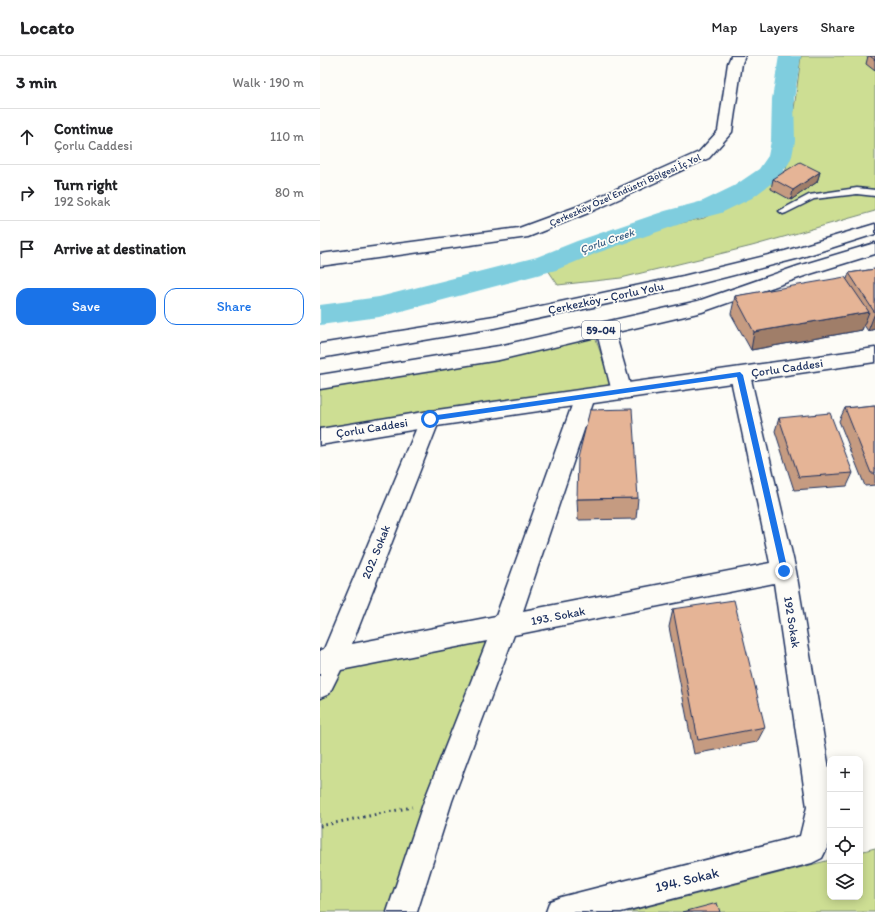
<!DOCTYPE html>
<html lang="en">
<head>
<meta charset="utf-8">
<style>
	body { margin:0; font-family:Itim,sans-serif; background:#f6f6f6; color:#202124 }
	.controls { position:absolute; right:12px; bottom:12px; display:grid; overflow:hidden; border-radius:8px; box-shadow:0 2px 10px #0003 }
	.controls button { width:36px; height:36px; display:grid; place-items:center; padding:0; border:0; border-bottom:1px solid #e0e0e0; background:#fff; color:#202124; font:20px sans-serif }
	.stop { position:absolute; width:12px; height:12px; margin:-9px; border:3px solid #1a73e8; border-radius:50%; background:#fff }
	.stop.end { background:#1a73e8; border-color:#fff; box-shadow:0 1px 4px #0008 }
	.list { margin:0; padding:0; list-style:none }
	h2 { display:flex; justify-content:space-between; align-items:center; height:52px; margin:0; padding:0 16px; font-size:17px }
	h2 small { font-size:13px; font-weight:400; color:#757577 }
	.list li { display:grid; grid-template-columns:26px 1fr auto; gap:12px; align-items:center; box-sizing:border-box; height:56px; padding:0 16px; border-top:1px solid #e0e0e0 }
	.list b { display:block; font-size:15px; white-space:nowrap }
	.list p { margin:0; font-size:13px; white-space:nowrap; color:#757577 }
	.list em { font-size:13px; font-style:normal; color:#757577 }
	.actions { display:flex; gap:8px; padding:12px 16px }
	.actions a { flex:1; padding:9px 0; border:1px solid #1a73e8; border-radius:12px; text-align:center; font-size:14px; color:#1a73e8 }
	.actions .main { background:#1a73e8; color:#fff }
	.icon { flex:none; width:22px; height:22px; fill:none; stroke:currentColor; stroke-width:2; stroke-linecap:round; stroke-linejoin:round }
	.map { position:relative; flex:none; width:555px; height:856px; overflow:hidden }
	header { display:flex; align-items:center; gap:24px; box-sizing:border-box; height:56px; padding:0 20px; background:#fff; border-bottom:1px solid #e0e0e0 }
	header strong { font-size:19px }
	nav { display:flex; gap:22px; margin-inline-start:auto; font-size:14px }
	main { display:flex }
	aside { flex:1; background:#fff }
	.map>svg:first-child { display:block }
</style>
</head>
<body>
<header>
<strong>Locato</strong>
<nav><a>Map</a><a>Layers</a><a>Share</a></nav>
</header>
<main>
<aside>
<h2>3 min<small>Walk · 190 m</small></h2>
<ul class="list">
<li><svg class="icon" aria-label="ahead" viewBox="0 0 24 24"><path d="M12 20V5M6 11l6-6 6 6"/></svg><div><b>Continue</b><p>Çorlu Caddesi</p></div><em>110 m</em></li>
<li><svg class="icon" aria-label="right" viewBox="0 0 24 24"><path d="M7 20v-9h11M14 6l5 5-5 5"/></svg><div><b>Turn right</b><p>192 Sokak</p></div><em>80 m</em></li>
<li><svg class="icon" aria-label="arrive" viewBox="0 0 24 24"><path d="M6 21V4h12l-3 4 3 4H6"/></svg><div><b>Arrive at destination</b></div></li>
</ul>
<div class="actions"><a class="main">Save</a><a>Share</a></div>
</aside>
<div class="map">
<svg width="555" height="856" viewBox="0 0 555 856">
	<rect width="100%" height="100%" fill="#fdfcf7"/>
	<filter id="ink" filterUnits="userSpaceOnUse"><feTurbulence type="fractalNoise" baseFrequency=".025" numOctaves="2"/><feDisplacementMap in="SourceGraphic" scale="8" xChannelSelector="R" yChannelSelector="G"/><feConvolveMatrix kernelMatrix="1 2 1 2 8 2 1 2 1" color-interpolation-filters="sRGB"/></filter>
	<g filter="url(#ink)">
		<path fill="#cdde93" stroke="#748678" d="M 481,0 L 555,0 L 555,155 L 432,190 L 301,222 L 238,229 L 228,214 L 264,197 L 315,177 L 384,162 L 466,114 Z
			M 275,281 L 294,335 L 0,378 L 0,331 L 179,303 Z
			M 184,568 L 92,856 L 0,856 L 0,596 Z
			M 555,792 L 555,856 L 307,856 L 510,804 L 510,841 L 540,841 L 540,796 Z"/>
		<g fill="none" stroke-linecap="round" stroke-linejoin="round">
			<path fill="#7fcdde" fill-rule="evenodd" d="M 459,0 L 481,0 L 474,43 L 475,85 L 472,100 L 469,107 L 457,123 L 432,142 L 401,157 L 363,167 L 277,197 L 236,214 L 59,261 L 0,269 L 0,249 L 59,241 L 217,201 L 257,185 L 345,155 L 383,145 L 414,130 L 439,113 L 448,100 L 451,85 L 452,43 Z"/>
			<defs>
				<path id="lane" d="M 537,132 L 555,134 L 555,140 L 537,138 L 494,143 L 466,157 L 463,158 L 459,155 L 489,139 Z"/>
				<path id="street" d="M 411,0 L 425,0 L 422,7 L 412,76 L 389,102 L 268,157 L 208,181 L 0,210 L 0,198 L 199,172 L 256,151 L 379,96 L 398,75 L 408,7 Z
					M 285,267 L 292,268 L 294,273 L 312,336 L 309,341 L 302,343 L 295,341 L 292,336 L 276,273 L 278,268 Z
					M 420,312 L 427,314 L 430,319 L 476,515 L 510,719 L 510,777 L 507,792 L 502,802 L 492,807 L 301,856 L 226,856 L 230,845 L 241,841 L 480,780 L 487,751 L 454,527 L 194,579 L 132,745 L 97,856 L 67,856 L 104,745 L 167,585 L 21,614 L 9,638 L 0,642 L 0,594 L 4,593 L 103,357 L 110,355 L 117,357 L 120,363 L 32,588 L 176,560 L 255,341 L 258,336 L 265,334 L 272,336 L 275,341 L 203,555 L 450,507 L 410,319 L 413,314 Z"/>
				<path id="secondary" d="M 555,292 L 555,306 L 110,371 L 0,389 L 0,373 L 110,355 Z"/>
				<path id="primary" d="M 555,168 L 555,178 L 476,203 L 363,232 L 174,272 L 0,302 L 0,288 L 174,260 L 363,220 L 465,195 Z
					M 555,187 L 555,198 L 490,218 L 382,256 L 179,304 L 0,333 L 0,319 L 179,290 L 378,245 L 478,210 Z"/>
			</defs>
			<use href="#lane" stroke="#1b2f5e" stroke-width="3"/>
			<use href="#street" stroke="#1b2f5e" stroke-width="3"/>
			<use href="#secondary" stroke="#1b2f5e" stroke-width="3"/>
			<use href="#primary" stroke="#1b2f5e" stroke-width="3"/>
			<path stroke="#1b2f5e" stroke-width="3" stroke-dasharray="1.5 4" stroke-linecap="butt" d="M 0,770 L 92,751"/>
			<use href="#lane" fill="#fdfcf7" fill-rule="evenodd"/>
			<use href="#street" fill="#fdfcf7" fill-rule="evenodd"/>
			<use href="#secondary" fill="#fdfcf7" fill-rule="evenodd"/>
			<use href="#primary" fill="#fdfcf7" fill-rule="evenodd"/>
		</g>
		<path fill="#c59b81" stroke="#1b2f5e" d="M 548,0 L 555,0 L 555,15 L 546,8 Z
			M 500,116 L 497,126 L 471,144 L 451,133 L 453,123 Z
			M 555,213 L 555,273 L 548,275 L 544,269 L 542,274 L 431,294 L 411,258 L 415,240 L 527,223 L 529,217 Z
			M 555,349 L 555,429 L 545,430 L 519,365 L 525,352 Z
			M 459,362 L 533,417 L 527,430 L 474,434 L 455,375 Z
			M 318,442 L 316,463 L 258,464 L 257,443 Z
			M 353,553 L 445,671 L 437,686 L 374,698 L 349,571 Z"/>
		<path fill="#a07e69" stroke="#1b2f5e" d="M 500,116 L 497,126 L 471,144 L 473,134 Z
			M 549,256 L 542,274 L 431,294 L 434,276 Z
			M 555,257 L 555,273 L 548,275 Z"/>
		<path fill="#e5b496" stroke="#1b2f5e" d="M 550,0 L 555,0 L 555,4 Z
			M 480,106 L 500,116 L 473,134 L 453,123 Z
			M 555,213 L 555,257 L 529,217 Z
			M 525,221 L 549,256 L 434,276 L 415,240 Z
			M 555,349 L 555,417 L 551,417 L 525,352 Z
			M 312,353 L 318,442 L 257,443 L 258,402 L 270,354 Z
			M 510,357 L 533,417 L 479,421 L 459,362 Z
			M 414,544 L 445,671 L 378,684 L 353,553 Z
			M 397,847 L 400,856 L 363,856 Z"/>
	</g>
	<path fill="#1a73e8" d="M 420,316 L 423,319 L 468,515 L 464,518 L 461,515 L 417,321 L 110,365 L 107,363 L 110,360 Z"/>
	<g text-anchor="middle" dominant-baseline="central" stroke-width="3.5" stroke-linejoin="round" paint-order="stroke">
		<g font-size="10" fill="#1b2f5e" stroke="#fdfcf7">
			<text transform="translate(305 134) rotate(-24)">Çerkezköy Özel Endüstri Bölgesi İç Yol</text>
		</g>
		<g font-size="11" font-style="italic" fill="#395e84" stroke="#fdfcf7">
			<text transform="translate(287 185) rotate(-19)">Çorlu Creek</text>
		</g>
		<rect fill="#fdfcf7" stroke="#5f6c8c" stroke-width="1" x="262" y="265" width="38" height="18" rx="3"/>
		<g font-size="11" font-weight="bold" fill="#1b2f5e">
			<text x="281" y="274">59-04</text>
		</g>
		<g font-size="12" fill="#1b2f5e" stroke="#fdfcf7">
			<text transform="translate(286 242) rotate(-12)">Çerkezköy - Çorlu Yolu</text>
			<text transform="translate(467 312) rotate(-8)">Çorlu Caddesi</text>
			<text transform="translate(52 372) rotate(-9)">Çorlu Caddesi</text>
			<text transform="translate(56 496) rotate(-68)">202. Sokak</text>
			<text transform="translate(238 560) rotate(-11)">193. Sokak</text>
			<text transform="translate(472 566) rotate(81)">192 Sokak</text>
		</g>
		<g font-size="14" fill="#1b2f5e" stroke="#fdfcf7">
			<text transform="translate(367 824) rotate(-14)">194. Sokak</text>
		</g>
	</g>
</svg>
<div class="controls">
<button>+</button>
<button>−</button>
<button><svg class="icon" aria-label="locate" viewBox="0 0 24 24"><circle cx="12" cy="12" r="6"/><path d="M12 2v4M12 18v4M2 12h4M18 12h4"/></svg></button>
<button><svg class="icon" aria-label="layers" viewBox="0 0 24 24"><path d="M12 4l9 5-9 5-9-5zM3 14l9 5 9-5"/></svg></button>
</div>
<div class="stop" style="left:110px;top:363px"></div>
<div class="stop end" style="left:464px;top:515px"></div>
</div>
</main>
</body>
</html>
